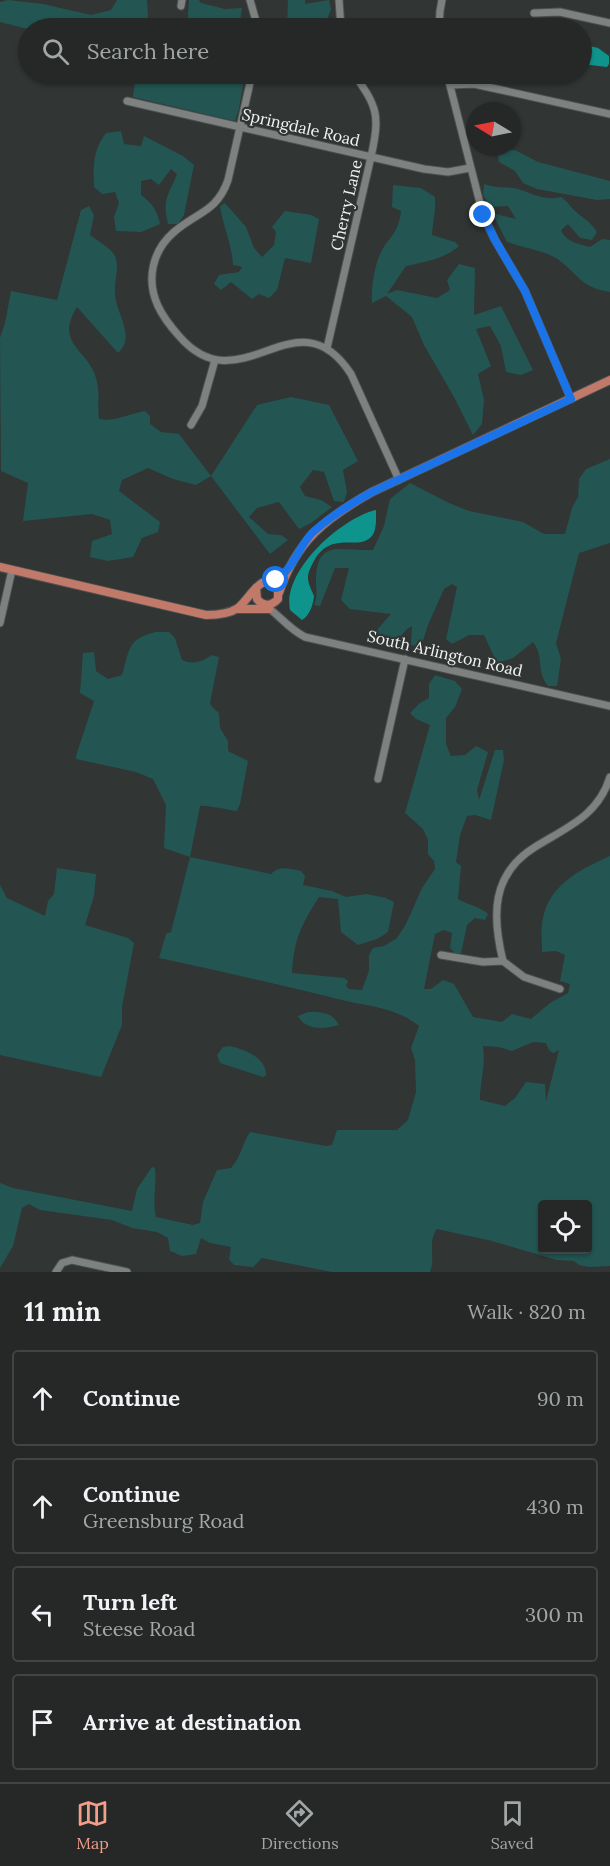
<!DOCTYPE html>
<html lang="en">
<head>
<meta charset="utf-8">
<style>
	body { margin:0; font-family:Lora,serif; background:#2d302f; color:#f1f3f6 }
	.controls { position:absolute; right:18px; bottom:18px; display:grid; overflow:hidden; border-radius:6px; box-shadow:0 2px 4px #0004 }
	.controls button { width:54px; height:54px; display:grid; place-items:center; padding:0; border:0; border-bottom:2px solid #424444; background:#252827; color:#f1f3f6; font:30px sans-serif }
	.compass { position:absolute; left:466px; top:102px; width:54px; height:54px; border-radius:50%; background:#252827; box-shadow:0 2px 4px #0004; rotate:280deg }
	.stop { position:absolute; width:18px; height:18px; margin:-14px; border:4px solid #1a73e8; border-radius:50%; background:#fff }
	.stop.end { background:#1a73e8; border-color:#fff; box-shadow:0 2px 6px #0008 }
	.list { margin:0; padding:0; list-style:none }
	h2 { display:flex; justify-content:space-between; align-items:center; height:78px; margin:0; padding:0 24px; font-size:26px }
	h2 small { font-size:20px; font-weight:400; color:#a3a6a7 }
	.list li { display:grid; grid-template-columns:39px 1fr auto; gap:18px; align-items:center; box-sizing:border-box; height:96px; margin:0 12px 12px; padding:0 12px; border:2px solid #424444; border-radius:6px }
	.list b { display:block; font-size:22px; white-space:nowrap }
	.list p { margin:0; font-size:20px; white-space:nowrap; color:#a3a6a7 }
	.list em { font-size:20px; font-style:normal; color:#a3a6a7 }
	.icon { flex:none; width:33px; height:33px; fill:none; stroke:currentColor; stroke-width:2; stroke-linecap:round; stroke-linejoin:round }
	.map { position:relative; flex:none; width:610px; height:1272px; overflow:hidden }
	.search { position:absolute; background:#252827; box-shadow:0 2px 4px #0004; left:18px; right:18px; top:18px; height:66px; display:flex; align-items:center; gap:15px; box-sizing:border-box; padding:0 21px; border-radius:33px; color:#a3a6a7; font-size:22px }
	.sheet { height:510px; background:#252827 }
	nav { display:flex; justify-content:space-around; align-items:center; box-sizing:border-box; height:84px; border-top:2px solid #424444; background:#252827; font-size:16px; color:#a3a6a7 }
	nav a { display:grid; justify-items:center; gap:3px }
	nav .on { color:#f49e8a }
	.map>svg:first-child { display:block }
</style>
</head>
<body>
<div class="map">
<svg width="610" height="1272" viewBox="0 0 610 1272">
	<rect width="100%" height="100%" fill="#313534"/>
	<path fill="#235652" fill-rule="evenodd" d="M 8,0 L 43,4 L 91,15 L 111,10 L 117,0 L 147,0 L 148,16 L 144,28 L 28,29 L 0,22 L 0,2 Z
		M 189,0 L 199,0 L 201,3 L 225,9 L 242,8 L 240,21 L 225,24 L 222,28 L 187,28 Z
		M 288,0 L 305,0 L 305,4 L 329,0 L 331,9 L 326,22 L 314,23 L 322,28 L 287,28 Z
		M 136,74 L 244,74 L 245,75 L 239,108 L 235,121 L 133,97 Z
		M 121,131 L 124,144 L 141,146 L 144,136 L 183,156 L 194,165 L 184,215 L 178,224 L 168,224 C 162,198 168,197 177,174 L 171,169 L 159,185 L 151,179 L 141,181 L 141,195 C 152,203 157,210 160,224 L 141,232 L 116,231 L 114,217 L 119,203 L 115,192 L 102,194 L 94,187 C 93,165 93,150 106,133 Z
		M 497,150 L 515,150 L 538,162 L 610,181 L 610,199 L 597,200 L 537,189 L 523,183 L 515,171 L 499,162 Z
		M 484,184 C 498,189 507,186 518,189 C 533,194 545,201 561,197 C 567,201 570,206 575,211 C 584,219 591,222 597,232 L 592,240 L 580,238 L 568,224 L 561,230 C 566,242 579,244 590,247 L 602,239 L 610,240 L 610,292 C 579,287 579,274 556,258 C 544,251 520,247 507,242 L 492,213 L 516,219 L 508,206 L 490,207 L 483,195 Z
		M 393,185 L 421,188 L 435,197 C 436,210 433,221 432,235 L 455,242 L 459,246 C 444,259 425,262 406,266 L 387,294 L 397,290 L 437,298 L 450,290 L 447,280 L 459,264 L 475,268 L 474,315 L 501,306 L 533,370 L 521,375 L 506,372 L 501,346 L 490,326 L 476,329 L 491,366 L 478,374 L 484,400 L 482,424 L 473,435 L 454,397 L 424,345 L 412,317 L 386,296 L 372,303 C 371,287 374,269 380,254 C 389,235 398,236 401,211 L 392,207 Z
		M 225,203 L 246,227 L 254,248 L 262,257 L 274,245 L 276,232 L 272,227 L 285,211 L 311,215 L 319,219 L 311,263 L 285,258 L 277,290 L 269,298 L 259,294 L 252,299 L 231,282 L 221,290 L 214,284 L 219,275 L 239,272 L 242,267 L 233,265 C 232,244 223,227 220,206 Z
		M 89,206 L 94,215 L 90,235 C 98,241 111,248 115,256 C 120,269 114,280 115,293 C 115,313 137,336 118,353 L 77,307 C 53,346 91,349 97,382 C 100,394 97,407 99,419 C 114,422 129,414 145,411 L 150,416 L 150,424 L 161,432 L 179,434 L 211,476 L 257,405 L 291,397 L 329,405 L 358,461 L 343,470 L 347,492 L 344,502 L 334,501 L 324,472 L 313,470 L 300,487 L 305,496 L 321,500 L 332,507 L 311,523 L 299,529 L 279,502 L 257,508 L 249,517 L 268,534 L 281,535 L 288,540 L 270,554 L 211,476 L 196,485 L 173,479 L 148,468 L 122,480 L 119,491 L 160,522 L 158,532 L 142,538 L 133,557 L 108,561 L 90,557 L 92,541 L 112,534 L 110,520 L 92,514 L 23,521 L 28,483 L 1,471 L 0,338 L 5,323 L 11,291 L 57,300 L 81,210 Z
		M 610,459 L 610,543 L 579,553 L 556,643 L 561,659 L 557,686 L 548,686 C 535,669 545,658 533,642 L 513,658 L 497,663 L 484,635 L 469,635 L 452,644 L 446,639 L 457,587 L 452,584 L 444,589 L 428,625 L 421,647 L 411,645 L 412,626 L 407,629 L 390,648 L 377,644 L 376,631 L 391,614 L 350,609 L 341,600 L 349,568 L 335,568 L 320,606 L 314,605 C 318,596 316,591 316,582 C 316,538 339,551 373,550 L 384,526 L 390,499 L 410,483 L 449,503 L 469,511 L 523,522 L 544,534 L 565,534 L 572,508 L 578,497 L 579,479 L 586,469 Z
		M 156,632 L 169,632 L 175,638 L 182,660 C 194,665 201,662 212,655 L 219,657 L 210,703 L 212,707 L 219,713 L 220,728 L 228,741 L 228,751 L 248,761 L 240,804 L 237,811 C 227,810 208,805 200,806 L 190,857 L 271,874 C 280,865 289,869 301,871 L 305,876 L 303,885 L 332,891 L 346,897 L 367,894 L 386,898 L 394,902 L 388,932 L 377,939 L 358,945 L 341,932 L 338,899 L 319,897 C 301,925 294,939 292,973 L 344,978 L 348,981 L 346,986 L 349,989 L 362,990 L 369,971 L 369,955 L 373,948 L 384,946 L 397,938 L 406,924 L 422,888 L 435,869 L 434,861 L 428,854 L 428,840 L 423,829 L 405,813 L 430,725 L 416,719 L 410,713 L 420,703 L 429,698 L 429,684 L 435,675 L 455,681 L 462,689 L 455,707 L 446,718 L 446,744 L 451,756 L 465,755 L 476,746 L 488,752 L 477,790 L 479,800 L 495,750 L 503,750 L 504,760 L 491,820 L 475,815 L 467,816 L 460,835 L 456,862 L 461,866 L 458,899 C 468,905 479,906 488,914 L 485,920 L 475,918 L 467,925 L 461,953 L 455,953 L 450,948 L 452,933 L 444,930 L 435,934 L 424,989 L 431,989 L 443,980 L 454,984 L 473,1017 L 502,1022 L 512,1014 L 531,1019 L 550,1003 L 568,993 L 570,984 L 560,981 L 565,955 L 556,951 L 542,952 C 542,940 540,926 544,914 C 552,883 583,868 610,856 L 610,1266 L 589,1267 L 579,1265 L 574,1261 L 557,1260 L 492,1241 L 437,1229 C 427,1242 436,1257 430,1272 L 332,1272 L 262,1258 L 253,1267 L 234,1265 L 229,1259 L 231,1247 L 210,1243 L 201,1238 L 196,1254 L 182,1256 L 170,1251 L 168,1238 L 157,1232 L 132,1228 L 112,1220 L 40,1210 L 29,1204 L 22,1208 L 13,1246 L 0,1268 L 0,1272 L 0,1183 L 13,1188 L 132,1211 L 137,1189 L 152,1167 L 155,1168 C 157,1184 152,1201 156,1217 L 193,1225 L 200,1223 L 203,1202 L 217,1170 L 231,1168 C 241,1157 242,1144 250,1132 L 326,1146 L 332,1145 L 337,1130 L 397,1130 L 408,1120 L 416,1092 L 415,1060 L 411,1048 L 419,1026 C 395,1007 371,1007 342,1000 C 281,985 220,971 159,958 L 166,934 L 171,932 L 190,857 L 164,848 L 166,805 L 153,779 L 136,772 L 76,759 L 76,756 L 94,701 L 80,693 L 83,653 L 94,652 L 96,671 L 108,679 L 122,675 C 130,649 127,639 156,632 ZM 533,1042 L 546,1043 L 549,1050 L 553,1053 L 559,1050 L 546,1101 L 545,1084 L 526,1082 L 515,1098 L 505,1106 L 480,1100 C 480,1081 486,1065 483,1046 L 499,1047 L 512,1051 ZM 542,1204 L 588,1204 L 588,1250 L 542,1250 Z
		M 57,868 L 96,874 L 94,896 L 85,925 L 128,938 L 134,943 L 122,1007 L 122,1025 L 101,1077 L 0,1055 L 0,885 L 7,898 L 45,916 L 48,901 L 54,894 Z
		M 308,1012 C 322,1012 332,1012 339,1025 C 325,1029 306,1031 298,1016 Z
		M 230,1046 C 245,1050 266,1057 266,1075 L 263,1077 L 220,1063 L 217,1055 L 223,1047 Z"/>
	<path fill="#0f948d" d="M 582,44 L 598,48 L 609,56 L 609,64 L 607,67 L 582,64 Z
		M 376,510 C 376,519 377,531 371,537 C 358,551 331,530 314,561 C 305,577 307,580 314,596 C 313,605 310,615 302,620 L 290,610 C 282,571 341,518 376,510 Z"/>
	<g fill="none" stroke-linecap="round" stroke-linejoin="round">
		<defs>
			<path id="minor" d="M 250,0 L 258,28
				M 339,0 L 341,28
				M 181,6 L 182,0
				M 534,13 L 560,12 L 610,23
				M 439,28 L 440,11 L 442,0
				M 252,74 L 228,180 C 217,212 197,212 174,232 C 152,251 146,280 158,306 C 163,317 171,327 179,336 C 241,408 296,290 351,374 L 399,480
				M 447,74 L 483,215 L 495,240 L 525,291 L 571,399
				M 450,85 L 474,84 L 610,114
				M 127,101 L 424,169 L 448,172 L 470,168
				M 327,348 L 371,157 C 380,115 378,108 354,74
				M 191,425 L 202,406 L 215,360
				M 266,606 C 280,616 289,629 305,637 L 610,706
				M 0,623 L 12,570
				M 378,779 L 405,659
				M 441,955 L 483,962 L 503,961 L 524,977 L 560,989
				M 503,961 C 492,916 491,874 535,847 C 567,827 598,816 610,777
				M 56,1272 L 62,1263 L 72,1260 L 127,1272"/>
			<path id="major" d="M 0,567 L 206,615 C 217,615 229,614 238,608 C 250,599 262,569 278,587 L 278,599 C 272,606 263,607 257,599 L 256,588
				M 279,593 C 296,541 326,518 372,492 L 610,380
				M 237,609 L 269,609"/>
		</defs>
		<use href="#minor" stroke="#4d5050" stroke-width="9"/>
		<use href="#major" stroke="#4d5050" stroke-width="10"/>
		<use href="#minor" stroke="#7d8281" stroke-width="7"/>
		<use href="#major" stroke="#c17969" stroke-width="8"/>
	</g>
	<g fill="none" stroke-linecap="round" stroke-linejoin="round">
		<path stroke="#1a73e8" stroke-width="8" d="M 276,580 C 294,568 298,547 313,532 C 330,517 352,503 372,492 L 571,399 L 525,291 L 495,240 L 483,215"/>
	</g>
	<g text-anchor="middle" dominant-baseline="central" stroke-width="4.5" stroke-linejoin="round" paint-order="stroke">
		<g font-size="16" fill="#f1f4f3" stroke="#313534">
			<text transform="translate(301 127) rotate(13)">Springdale Road</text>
			<text transform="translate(346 205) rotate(-77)">Cherry Lane</text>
			<text transform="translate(445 653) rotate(13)">South Arlington Road</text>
		</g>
	</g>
</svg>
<div class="controls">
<button><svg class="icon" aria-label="locate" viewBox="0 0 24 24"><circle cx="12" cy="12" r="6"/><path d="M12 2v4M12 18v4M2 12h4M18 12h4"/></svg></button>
</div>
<svg class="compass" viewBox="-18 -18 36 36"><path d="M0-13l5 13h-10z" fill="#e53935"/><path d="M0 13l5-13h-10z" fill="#a3a6a7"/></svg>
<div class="stop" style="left:276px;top:580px"></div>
<div class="stop end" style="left:483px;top:215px"></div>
<div class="search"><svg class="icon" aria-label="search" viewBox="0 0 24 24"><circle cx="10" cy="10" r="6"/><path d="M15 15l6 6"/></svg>Search here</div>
</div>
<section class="sheet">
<h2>11 min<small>Walk · 820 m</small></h2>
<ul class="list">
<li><svg class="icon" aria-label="ahead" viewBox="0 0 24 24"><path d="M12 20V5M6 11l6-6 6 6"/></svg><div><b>Continue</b></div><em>90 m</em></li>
<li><svg class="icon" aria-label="ahead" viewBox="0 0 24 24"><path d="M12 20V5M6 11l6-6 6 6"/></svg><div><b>Continue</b><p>Greensburg Road</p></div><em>430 m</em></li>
<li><svg class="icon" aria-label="left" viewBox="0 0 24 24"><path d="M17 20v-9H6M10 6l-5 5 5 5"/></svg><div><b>Turn left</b><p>Steese Road</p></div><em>300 m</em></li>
<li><svg class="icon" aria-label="arrive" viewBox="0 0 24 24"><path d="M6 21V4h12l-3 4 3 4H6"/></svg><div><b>Arrive at destination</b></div></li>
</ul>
</section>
<nav>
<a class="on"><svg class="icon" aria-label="map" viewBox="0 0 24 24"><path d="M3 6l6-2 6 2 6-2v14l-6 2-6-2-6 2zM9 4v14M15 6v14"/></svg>Map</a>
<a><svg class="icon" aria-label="directions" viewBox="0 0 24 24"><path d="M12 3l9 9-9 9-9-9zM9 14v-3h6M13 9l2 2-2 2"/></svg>Directions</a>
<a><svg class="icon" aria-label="saved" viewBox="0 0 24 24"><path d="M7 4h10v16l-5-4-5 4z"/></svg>Saved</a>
</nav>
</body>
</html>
